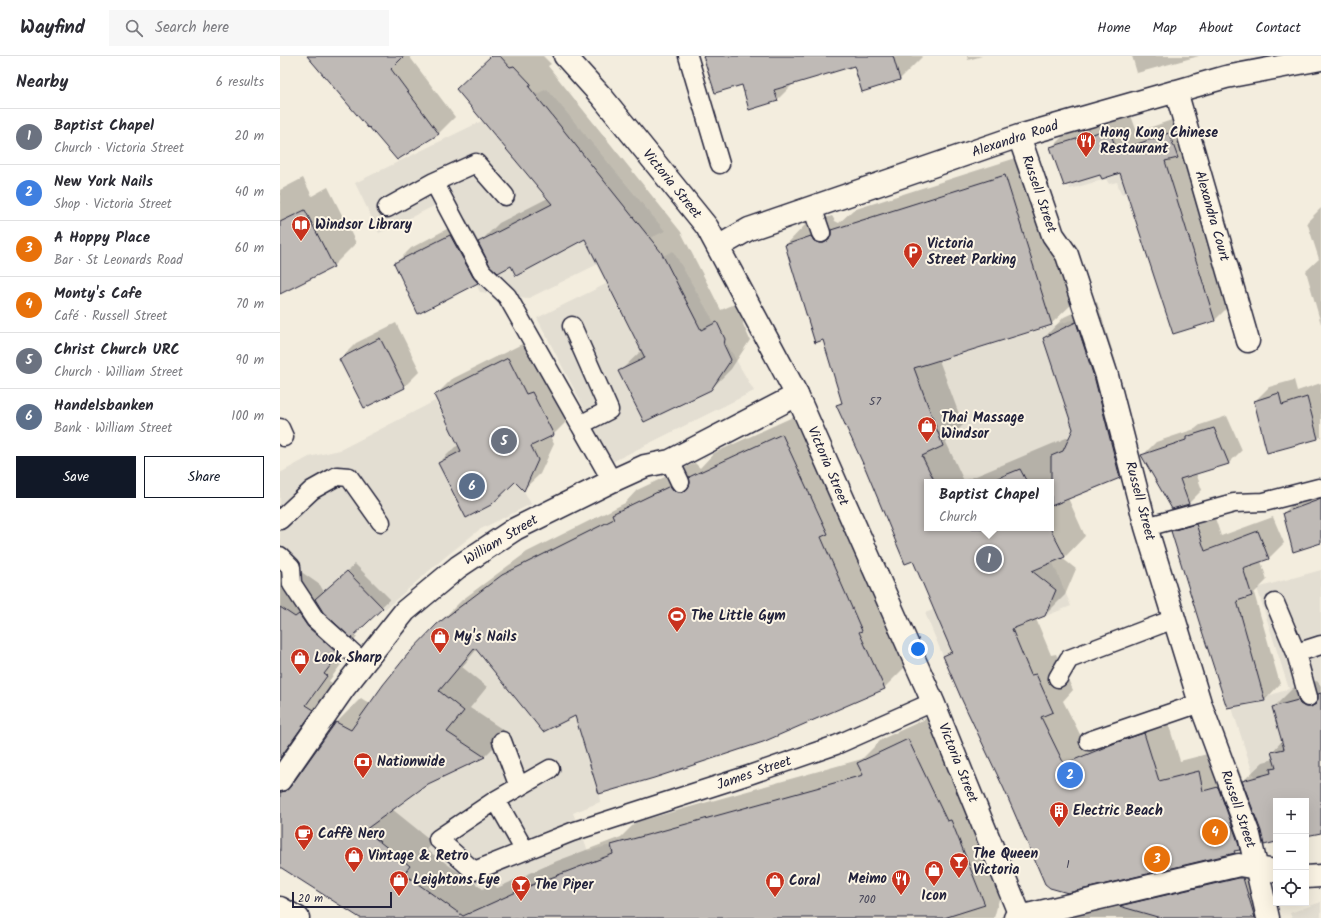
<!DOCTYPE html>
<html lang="en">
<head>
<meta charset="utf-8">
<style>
	body { margin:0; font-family:Kalam,sans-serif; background:#f7f7f7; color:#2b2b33 }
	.controls { position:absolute; right:12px; bottom:12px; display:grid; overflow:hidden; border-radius:0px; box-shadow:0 4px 16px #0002 }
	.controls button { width:36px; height:36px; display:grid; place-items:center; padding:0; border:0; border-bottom:1px solid #e1e1e2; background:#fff; color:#2b2b33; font:20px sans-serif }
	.scale { position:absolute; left:12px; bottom:10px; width:100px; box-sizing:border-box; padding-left:4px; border:2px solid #22223b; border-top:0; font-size:11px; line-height:14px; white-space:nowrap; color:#22223b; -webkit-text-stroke:3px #fcf5e5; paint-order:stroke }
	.you { position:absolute; left:638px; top:593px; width:14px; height:14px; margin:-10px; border:3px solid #fff; border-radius:50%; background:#1a73e8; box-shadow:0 0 0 6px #1a73e833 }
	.badge { display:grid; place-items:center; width:26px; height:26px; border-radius:50%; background:#111827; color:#fff; font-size:13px; font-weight:700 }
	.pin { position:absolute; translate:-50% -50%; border:2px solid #fff; box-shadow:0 1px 4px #0006 }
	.popup { position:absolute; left:644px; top:423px; width:130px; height:52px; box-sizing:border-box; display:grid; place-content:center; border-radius:0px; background:#fff; filter:drop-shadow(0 1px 3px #0005); font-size:13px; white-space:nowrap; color:#7c7c81 }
	.popup b { font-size:15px; color:#2b2b33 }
	.popup::after { content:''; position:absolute; left:50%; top:100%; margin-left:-8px; border:8px solid transparent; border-top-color:#fff }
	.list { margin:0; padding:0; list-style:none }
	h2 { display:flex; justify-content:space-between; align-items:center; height:52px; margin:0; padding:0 16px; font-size:17px }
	h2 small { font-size:13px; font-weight:400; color:#7c7c81 }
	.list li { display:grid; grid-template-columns:26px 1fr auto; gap:12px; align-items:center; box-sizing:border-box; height:56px; padding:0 16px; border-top:1px solid #e1e1e2 }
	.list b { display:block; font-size:15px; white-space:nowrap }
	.list p { margin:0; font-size:13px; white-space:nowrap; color:#7c7c81 }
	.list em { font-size:13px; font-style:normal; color:#7c7c81 }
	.actions { display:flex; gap:8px; padding:12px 16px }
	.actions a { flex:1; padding:9px 0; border:1px solid #111827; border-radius:0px; text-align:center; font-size:14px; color:#111827 }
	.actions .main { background:#111827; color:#fff }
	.icon { flex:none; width:22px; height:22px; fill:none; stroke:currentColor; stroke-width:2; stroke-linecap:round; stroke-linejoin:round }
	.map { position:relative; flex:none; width:1041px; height:862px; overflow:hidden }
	header { display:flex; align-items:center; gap:24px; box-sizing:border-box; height:56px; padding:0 20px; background:#fff; border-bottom:1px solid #e1e1e2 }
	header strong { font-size:19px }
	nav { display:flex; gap:22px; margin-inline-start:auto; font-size:14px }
	.search { width:280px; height:36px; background:#f7f7f7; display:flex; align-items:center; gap:10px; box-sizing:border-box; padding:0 14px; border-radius:0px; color:#7c7c81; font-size:15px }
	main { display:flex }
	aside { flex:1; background:#fff }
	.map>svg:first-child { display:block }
</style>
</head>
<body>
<header>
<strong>Wayfind</strong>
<div class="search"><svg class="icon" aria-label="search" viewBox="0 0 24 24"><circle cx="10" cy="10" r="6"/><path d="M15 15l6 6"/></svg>Search here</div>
<nav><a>Home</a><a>Map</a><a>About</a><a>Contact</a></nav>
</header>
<main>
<aside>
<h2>Nearby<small>6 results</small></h2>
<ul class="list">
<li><span class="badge" style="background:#6b7280">1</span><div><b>Baptist Chapel</b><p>Church · Victoria Street</p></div><em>20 m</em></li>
<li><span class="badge" style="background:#3f7fe0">2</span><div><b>New York Nails</b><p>Shop · Victoria Street</p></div><em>40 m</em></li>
<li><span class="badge" style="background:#e8710a">3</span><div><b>A Hoppy Place</b><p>Bar · St Leonards Road</p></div><em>60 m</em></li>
<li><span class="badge" style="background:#e8710a">4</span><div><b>Monty's Cafe</b><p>Café · Russell Street</p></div><em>70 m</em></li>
<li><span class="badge" style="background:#6b7280">5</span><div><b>Christ Church URC</b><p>Church · William Street</p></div><em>90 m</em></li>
<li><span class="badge" style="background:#5c6f8a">6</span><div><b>Handelsbanken</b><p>Bank · William Street</p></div><em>100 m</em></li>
</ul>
<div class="actions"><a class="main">Save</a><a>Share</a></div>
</aside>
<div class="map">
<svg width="1041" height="862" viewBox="0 0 1041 862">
	<rect width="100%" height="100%" fill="#f3edde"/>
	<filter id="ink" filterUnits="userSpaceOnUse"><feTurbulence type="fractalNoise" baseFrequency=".025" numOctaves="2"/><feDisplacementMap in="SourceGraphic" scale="8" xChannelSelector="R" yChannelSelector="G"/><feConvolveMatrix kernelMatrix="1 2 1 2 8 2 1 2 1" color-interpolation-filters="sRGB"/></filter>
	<g filter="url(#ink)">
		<path fill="#e3ded2" d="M 267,33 L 385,175 L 247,243 L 200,236 L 156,149 L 99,177 L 75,127 Z
			M 834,81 L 850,136 L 841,138 L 837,126 L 829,128 L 826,123 L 790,133 L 779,97 Z
			M 393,195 L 474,335 L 332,406 L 257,262 Z
			M 795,263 L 846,420 L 771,450 L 771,426 L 647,426 L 647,472 L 625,508 L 583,409 L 556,349 L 576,341 L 574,331 Z
			M 155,345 L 186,402 L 219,388 L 251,448 L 199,474 L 164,502 L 105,553 L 103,552 L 72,581 L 52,596 L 54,598 L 51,603 L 54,605 L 48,613 L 45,612 L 42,616 L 47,620 L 0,686 L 0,417 L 29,401 L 60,394 Z
			M 372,439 L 483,686 L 420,707 L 319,738 L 320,746 L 293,757 L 308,795 L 331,789 L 356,782 L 375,837 L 624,785 L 671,764 L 702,843 L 700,850 L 664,862 L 81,862 L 53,698 L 103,629 L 118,610 L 152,573 L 170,558 L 222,519 L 334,463 L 332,458 Z
			M 773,507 L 791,550 L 663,600 L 645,557 Z
			M 1041,514 L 1041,777 L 1026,745 L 996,745 L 996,786 L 995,786 L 952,652 L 1009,633 L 977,532 Z
			M 964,827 L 976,862 L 785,862 Z
			M 1041,846 L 1041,862 L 1012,862 L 1010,857 Z"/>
		<path fill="#0003" fill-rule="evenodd" d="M 27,0 L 129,0 L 175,61 L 159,77 L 117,102 Z
			M 211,0 L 263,0 L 271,8 L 268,10 L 401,176 L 441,254 L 457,247 L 464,263 L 463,268 L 470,284 L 451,313 L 431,333 L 339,316 L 362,294 L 305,181 L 232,209 L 213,211 L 198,226 L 139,256 L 115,208 L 131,192 L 186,163 L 199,187 L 219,167 L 268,142 L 177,33 Z
			M 424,0 L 643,0 L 620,23 L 575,9 L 514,27 L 497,44 L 462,28 Z
			M 687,0 L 702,0 L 688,4 Z
			M 852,0 L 919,0 L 857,17 Z
			M 849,54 L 857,76 L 909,58 L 955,244 L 935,264 L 894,277 L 841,116 L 821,117 L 771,92 L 791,72 Z
			M 745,99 L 792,248 L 771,268 L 659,304 L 683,369 L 666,386 L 684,425 L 791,380 L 794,373 L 764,282 L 784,261 L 817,246 L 835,303 L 860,400 L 840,421 L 788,442 L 805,480 L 785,501 L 782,502 L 796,513 L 785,539 L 764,560 L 756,563 L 771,599 L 776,598 L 793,634 L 783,645 L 805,688 L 885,657 L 900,705 L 939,695 L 944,715 L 958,711 L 963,725 L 983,706 L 994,703 L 992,696 L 1002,685 L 993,652 L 1013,632 L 1037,625 L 1041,630 L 1041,776 L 1026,779 L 1026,745 L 996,745 L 996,785 L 981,771 L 955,796 L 786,836 L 725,732 L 665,600 L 672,593 L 633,504 L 586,414 L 557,350 L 563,344 L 544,283 L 506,189 L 526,168 L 552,160 L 555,165 L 559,167 L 573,154 ZM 647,426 L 771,426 L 771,472 L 647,472 Z
			M 23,122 L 32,140 L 48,131 L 76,187 L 53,210 L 0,237 L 0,134 Z
			M 1041,152 L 1041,268 L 1026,215 L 1039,203 L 1027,166 Z
			M 116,267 L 140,315 L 124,331 L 60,303 L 76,287 Z
			M 244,287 L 263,323 L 269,320 L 290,362 L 274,378 L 270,380 L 274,388 L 260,418 L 244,433 L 235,425 L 159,407 L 175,391 L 180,389 L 156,339 L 172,323 Z
			M 1014,324 L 1017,335 L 1041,327 L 1041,381 L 988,396 L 975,345 L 989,331 Z
			M 526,355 L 628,608 L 604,632 L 296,659 L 197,593 L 182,611 L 207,631 L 190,652 L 228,677 L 205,700 L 147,727 L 112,753 L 153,786 L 147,794 L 203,833 L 212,824 L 217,832 L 277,805 L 341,781 L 356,766 L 582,703 L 602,683 L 652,660 L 726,818 L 714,862 L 83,862 L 0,809 L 0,501 L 40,529 L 44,536 L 75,508 L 110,543 L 73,578 L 77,581 L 67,594 L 70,596 L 49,625 L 57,630 L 17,711 L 24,713 L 57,666 L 81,642 L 90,648 L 158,568 L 182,544 L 247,496 L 345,447 L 357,434 L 415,407 L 420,412 L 434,397 Z
			M 947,360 L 962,394 L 949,407 L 916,417 L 922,434 L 909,447 L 892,452 L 863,399 L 876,386 L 915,373 L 920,369 Z
			M 1041,435 L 1041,486 L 1004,457 L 1018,442 Z
			M 932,453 L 941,480 L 993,461 L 1004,487 L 989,502 L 981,505 L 987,524 L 974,537 L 1000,628 L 985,644 L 948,651 L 893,475 L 908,460 Z
			M 982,804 L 1000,862 L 794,862 L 812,843 Z"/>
		<path fill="#bfbab6" stroke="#22223b" d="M 27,0 L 124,0 L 111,13 L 159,78 L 117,104 L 89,71 L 88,72 Z
			M 211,0 L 220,0 L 230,11 L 234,10 L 251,28 L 249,31 L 381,196 L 421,274 L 437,266 L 445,283 L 444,289 L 451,304 L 431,334 L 364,366 L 338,315 L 365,302 L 305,183 L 236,220 L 231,210 L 218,217 L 210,210 L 198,186 L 272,148 L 176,33 Z
			M 423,0 L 613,0 L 620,24 L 582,36 L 574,10 L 494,34 L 498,45 L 469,54 L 462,29 L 435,37 Z
			M 829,73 L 837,95 L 889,77 L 898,102 L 885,105 L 935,265 L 893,278 L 840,117 L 822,123 L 820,119 L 784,130 L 770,91 Z
			M 725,119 L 772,269 L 634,312 L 663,390 L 642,400 L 655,426 L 647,426 L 647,472 L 770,472 L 785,501 L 752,515 L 776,534 L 765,560 L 732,573 L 751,619 L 756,618 L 773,656 L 761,661 L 784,708 L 840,685 L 864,677 L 879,725 L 919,715 L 923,735 L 938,731 L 957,783 L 960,794 L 954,795 L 955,797 L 788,837 L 770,832 L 765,828 L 724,733 L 682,644 L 663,600 L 672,596 L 633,505 L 625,508 L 586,414 L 556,349 L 562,347 L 543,284 L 535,287 L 505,189 L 531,180 L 534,185 L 539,187 L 544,187 L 549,184 L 551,179 L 551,174 Z
			M 25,154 L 54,211 L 0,238 L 0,166 Z
			M 170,179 L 193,221 L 198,227 L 138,258 L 114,207 Z
			M 796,266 L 815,324 L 840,422 L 771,450 L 771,400 L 783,395 L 793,373 L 763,282 Z
			M 100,282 L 125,332 L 84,352 L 59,303 Z
			M 228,302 L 246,338 L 252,336 L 274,379 L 251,390 L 258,404 L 244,435 L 235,426 L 211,449 L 186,462 L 158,407 L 181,395 L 154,339 Z
			M 999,337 L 1002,349 L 1027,341 L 1038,383 L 987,397 L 974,345 Z
			M 934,372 L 949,408 L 900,423 L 909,448 L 892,453 L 861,399 L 906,384 L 906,381 Z
			M 502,378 L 548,478 L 541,481 L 582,575 L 579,576 L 605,633 L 483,686 L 374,722 L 319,738 L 295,660 L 263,676 L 195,592 L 159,635 L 184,655 L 167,676 L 205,701 L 148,728 L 85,774 L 130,810 L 124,818 L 183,860 L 252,829 L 333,798 L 331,789 L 583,719 L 577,707 L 628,683 L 667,765 L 671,764 L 705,849 L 664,862 L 80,862 L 0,811 L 0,736 L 6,735 L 10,731 L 56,666 L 71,674 L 103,629 L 128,598 L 157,568 L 222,519 L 334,463 L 332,458 L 390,430 L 394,435 L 399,436 L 404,436 L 408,432 L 410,427 L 409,421 Z
			M 740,413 L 747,426 L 708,426 Z
			M 1041,443 L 1041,487 L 1013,496 L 1003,457 Z
			M 916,468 L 925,495 L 978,475 L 989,503 L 963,512 L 972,540 L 957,545 L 985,645 L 947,652 L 921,572 L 891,475 Z
			M 67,515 L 103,552 L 71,582 L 43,556 L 35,543 Z
			M 0,551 L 15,561 L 19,558 L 28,571 L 56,596 L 50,602 L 54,605 L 44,618 L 47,620 L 26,649 L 34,654 L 0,702 Z
			M 1041,637 L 1041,777 L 1026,780 L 1026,745 L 996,745 L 996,786 L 984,789 L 981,775 L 962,725 L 991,717 L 990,713 L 996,712 L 991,696 L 1004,693 L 992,651 L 1018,644 L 1020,648 L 1025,651 L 1031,651 L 1036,648 L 1038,643 L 1038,638 Z
			M 959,822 L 963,822 L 975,862 L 881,862 L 839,850 Z"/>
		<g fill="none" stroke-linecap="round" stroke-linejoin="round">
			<defs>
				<path id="lane" d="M 408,0 L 440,108
					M 154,126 L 202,216 L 227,240 L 332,425
					M 532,151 L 541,177
					M 107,152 L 154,126 L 196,107 L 225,140
					M 292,270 L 329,354 L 300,369
					M 0,372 L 4,381
					M 390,405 L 400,426
					M 0,464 L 32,434 L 57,420 L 69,421 L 101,466
					M 866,471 L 954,447 L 984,446 L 1039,432
					M 0,500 L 11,511 L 12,528 L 35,563 L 84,607
					M 995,547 L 1016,597 L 1028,641
					M 1016,597 L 1041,589
					M 778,622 L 789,603 L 894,563
					M 222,685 L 239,731
					M 809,685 L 920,647
					M 216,744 L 158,783 L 194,815 L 292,776 L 469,719 L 556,689 L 653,646
					M 245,795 L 216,744 L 270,713"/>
				<path id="street" d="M 896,35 L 968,285
					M 739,80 L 773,179 L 787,199 L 827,320 L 866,471 L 920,647 L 969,779 L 988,862
					M 438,191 L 469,173 L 739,80 L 946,21 L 1041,3
					M 0,724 L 64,632 L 125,555 L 178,511 L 235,473 L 332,425 L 365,410 L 390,405 L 517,339
					M 1026,821 L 1041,820
					M 0,852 L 18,862
					M 735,862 L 959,809 L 996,815"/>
				<path id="secondary" d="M 285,0 L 322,41 L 427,171 L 517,339 L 653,646 L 741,862"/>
			</defs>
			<use href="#lane" stroke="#22223b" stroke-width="21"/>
			<use href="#street" stroke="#22223b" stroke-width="25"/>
			<use href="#secondary" stroke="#22223b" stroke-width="25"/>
			<use href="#lane" stroke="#fcf5e5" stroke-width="18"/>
			<use href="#street" stroke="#fcf5e5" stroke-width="22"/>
			<use href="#secondary" stroke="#fcf5e5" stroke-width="22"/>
		</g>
	</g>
	<defs>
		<symbol id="restaurant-pin" viewBox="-11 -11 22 30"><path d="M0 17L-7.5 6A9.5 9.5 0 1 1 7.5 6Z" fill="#c8321e" stroke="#fcf5e5"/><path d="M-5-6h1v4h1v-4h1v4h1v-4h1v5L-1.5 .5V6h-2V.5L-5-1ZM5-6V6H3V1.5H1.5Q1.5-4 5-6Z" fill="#fff"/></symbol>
		<symbol id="library-pin" viewBox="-11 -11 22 30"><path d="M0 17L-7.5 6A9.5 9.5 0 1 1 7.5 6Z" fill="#c8321e" stroke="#fcf5e5"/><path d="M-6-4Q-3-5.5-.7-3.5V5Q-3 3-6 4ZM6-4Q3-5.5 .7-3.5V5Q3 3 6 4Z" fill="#fff"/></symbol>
		<symbol id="parking-pin" viewBox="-11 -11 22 30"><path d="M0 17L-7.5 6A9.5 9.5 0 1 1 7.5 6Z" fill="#c8321e" stroke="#fcf5e5"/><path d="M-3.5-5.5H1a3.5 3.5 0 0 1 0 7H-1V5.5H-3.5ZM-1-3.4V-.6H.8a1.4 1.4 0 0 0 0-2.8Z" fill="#fff"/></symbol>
		<symbol id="shop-pin" viewBox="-11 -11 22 30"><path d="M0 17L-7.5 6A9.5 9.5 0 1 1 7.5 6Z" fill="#c8321e" stroke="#fcf5e5"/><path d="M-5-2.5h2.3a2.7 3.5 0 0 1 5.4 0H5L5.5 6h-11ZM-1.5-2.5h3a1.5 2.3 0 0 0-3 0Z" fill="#fff"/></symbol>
		<symbol id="stadium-pin" viewBox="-11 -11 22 30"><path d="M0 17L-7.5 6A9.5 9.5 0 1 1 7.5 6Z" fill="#c8321e" stroke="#fcf5e5"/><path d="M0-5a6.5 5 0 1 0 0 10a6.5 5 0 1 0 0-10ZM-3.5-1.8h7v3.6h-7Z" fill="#fff"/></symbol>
		<symbol id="bank-pin" viewBox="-11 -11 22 30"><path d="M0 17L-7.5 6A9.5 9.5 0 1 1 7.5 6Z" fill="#c8321e" stroke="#fcf5e5"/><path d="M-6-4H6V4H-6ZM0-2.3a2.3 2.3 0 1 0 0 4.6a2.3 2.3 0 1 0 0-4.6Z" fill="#fff"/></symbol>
		<symbol id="building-pin" viewBox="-11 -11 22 30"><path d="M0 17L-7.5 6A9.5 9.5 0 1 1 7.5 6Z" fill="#c8321e" stroke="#fcf5e5"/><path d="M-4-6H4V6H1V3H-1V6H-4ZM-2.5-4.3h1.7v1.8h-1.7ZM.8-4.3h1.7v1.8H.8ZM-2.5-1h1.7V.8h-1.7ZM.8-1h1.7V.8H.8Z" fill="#fff"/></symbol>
		<symbol id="cafe-pin" viewBox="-11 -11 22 30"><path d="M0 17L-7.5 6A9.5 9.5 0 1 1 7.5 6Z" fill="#c8321e" stroke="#fcf5e5"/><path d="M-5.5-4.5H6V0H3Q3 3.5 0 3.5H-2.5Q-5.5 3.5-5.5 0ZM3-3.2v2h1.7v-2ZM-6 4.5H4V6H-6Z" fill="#fff"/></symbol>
		<symbol id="bar-pin" viewBox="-11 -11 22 30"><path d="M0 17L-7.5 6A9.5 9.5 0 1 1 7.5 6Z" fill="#c8321e" stroke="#fcf5e5"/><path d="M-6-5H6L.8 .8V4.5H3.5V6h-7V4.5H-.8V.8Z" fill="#fff"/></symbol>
	</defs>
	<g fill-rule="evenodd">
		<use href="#restaurant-pin" x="795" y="74" width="22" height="30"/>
		<use href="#library-pin" x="10" y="158" width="22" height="30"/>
		<use href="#parking-pin" x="622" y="185" width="22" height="30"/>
		<use href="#shop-pin" x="636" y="359" width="22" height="30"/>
		<use href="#stadium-pin" x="386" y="549" width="22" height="30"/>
		<use href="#shop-pin" x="149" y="570" width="22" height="30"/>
		<use href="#shop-pin" x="9" y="591" width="22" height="30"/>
		<use href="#bank-pin" x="72" y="695" width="22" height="30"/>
		<use href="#building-pin" x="768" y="744" width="22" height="30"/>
		<use href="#cafe-pin" x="13" y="767" width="22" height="30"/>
		<use href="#shop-pin" x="63" y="789" width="22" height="30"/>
		<use href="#bar-pin" x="668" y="795" width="22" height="30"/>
		<use href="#shop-pin" x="643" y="803" width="22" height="30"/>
		<use href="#restaurant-pin" x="610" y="812" width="22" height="30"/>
		<use href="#shop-pin" x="108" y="813" width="22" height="30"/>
		<use href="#shop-pin" x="484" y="814" width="22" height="30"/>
		<use href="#bar-pin" x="230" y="818" width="22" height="30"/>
	</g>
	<g text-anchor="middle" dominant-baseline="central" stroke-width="4" stroke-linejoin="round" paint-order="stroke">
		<g font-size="12" fill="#49485a">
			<text x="595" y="345">57</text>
			<text x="788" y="808">1</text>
			<text x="587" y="843">700</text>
		</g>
		<g font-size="14" font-weight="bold" fill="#22223b" stroke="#fcf5e5" text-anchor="start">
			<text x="820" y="77">Hong Kong Chinese<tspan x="820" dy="16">Restaurant</tspan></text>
			<text x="35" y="169">Windsor Library</text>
			<text x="647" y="188">Victoria<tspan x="647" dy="16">Street Parking</tspan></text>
			<text x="661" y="362">Thai Massage<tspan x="661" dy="16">Windsor</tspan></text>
			<text x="411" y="560">The Little Gym</text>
			<text x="174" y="581">My's Nails</text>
			<text x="34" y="602">Look Sharp</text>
			<text x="97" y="706">Nationwide</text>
			<text x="793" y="755">Electric Beach</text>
			<text x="38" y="778">Caffè Nero</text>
			<text x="693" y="798">The Queen<tspan x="693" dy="16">Victoria</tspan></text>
			<text x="88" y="800">Vintage &amp; Retro</text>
			<text x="607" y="823" text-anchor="end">Meimo</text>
			<text x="133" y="824">Leightons Eye</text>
			<text x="509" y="825">Coral</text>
			<text x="255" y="829">The Piper</text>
			<text x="654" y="840" text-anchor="middle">Icon</text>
		</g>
		<g font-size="14" fill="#22223b" stroke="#fcf5e5">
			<text transform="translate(735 83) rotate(-18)">Alexandra Road</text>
			<text transform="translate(392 128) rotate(51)">Victoria Street</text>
			<text transform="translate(759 138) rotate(71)">Russell Street</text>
			<text transform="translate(932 160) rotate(74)">Alexandra Court</text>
			<text transform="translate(548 410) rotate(67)">Victoria Street</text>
			<text transform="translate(860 445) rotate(75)">Russell Street</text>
			<text transform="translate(221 484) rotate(-31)">William Street</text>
			<text transform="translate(678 707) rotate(68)">Victoria Street</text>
			<text transform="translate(474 717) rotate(-19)">James Street</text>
			<text transform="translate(958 753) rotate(71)">Russell Street</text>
		</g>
	</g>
</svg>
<div class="controls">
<button>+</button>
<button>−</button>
<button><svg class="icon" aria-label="locate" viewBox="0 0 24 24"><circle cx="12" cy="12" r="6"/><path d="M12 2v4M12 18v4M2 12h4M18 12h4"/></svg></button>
</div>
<div class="scale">20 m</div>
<div class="you"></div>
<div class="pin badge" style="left:709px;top:503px;background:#6b7280">1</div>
<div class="popup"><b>Baptist Chapel</b>Church</div>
<div class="pin badge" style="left:790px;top:719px;background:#3f7fe0">2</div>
<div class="pin badge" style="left:877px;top:803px;background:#e8710a">3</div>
<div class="pin badge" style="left:935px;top:776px;background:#e8710a">4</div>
<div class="pin badge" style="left:224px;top:385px;background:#6b7280">5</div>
<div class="pin badge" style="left:192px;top:430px;background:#5c6f8a">6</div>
</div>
</main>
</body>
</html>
